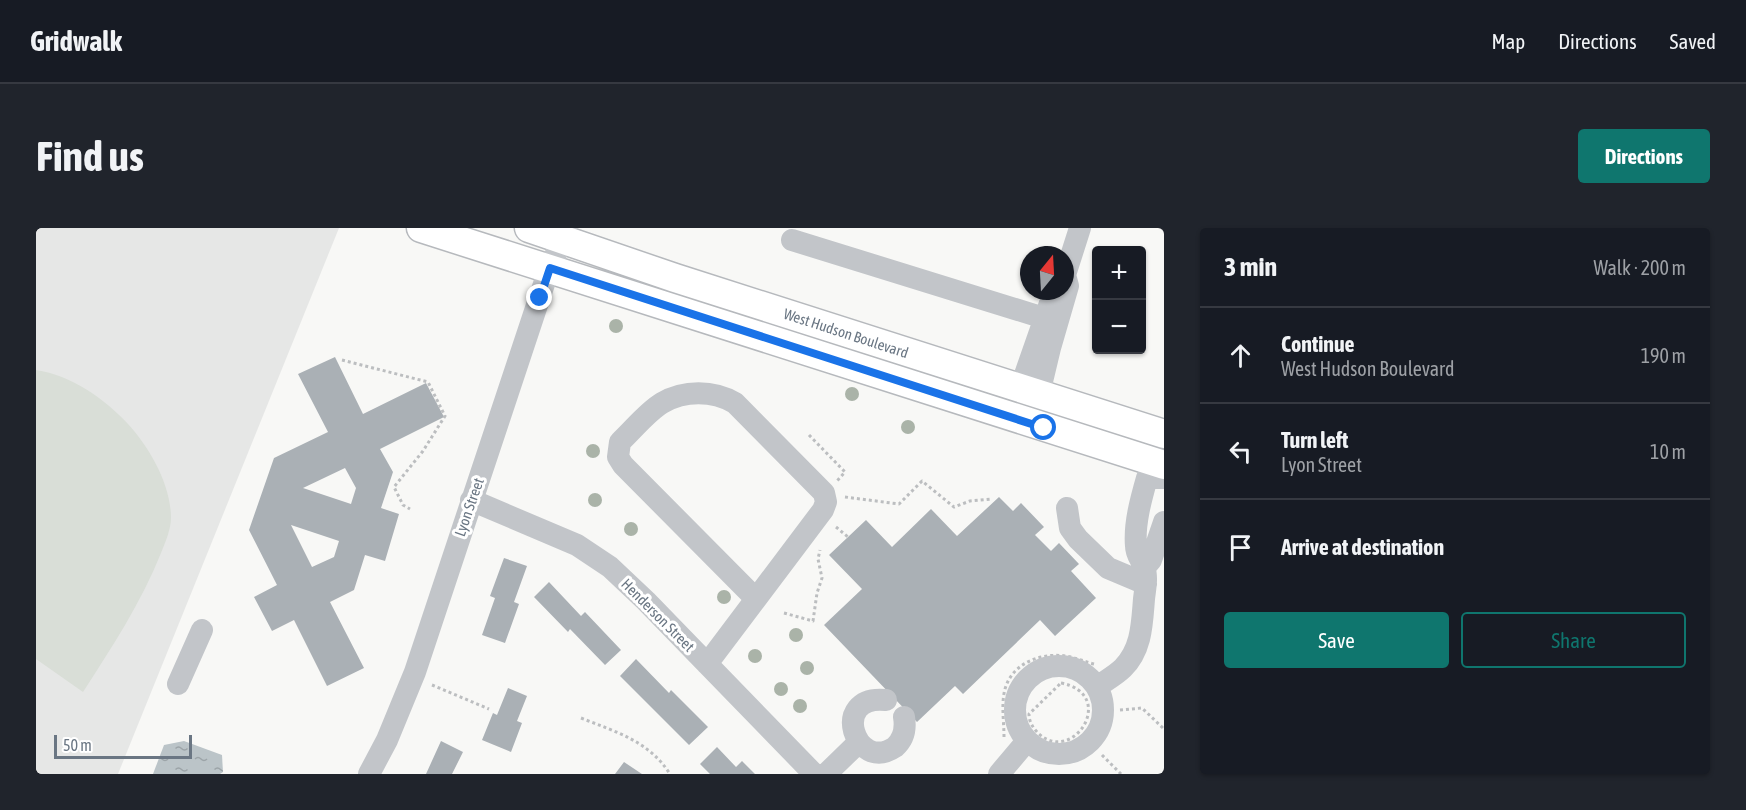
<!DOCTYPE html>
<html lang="en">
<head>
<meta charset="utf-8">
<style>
	body { margin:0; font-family:"Asap Condensed",sans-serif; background:#20242c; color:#f1f3f6 }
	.controls { position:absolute; right:18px; top:18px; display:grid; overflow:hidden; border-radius:6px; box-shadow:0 2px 4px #0004 }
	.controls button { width:54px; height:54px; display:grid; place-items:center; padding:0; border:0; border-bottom:2px solid #363941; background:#171b24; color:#f1f3f6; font:30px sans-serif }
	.compass { position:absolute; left:984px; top:18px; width:54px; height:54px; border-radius:50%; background:#171b24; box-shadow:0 2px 4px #0004; rotate:18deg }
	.scale { position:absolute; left:18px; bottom:15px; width:138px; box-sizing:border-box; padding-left:6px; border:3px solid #6a7683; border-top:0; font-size:16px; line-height:21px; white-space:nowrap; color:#6a7683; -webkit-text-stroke:4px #fff; paint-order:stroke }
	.stop { position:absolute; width:18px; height:18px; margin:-14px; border:4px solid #1a73e8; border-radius:50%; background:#fff }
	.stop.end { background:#1a73e8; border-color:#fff; box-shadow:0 2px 6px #0008 }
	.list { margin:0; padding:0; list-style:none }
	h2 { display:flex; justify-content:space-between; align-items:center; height:78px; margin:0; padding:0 24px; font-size:26px }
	h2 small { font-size:20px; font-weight:400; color:#9ea1a6 }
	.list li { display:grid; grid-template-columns:39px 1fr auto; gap:18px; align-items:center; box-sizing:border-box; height:96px; padding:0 24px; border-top:2px solid #363941 }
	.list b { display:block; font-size:22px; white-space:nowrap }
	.list p { margin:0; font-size:20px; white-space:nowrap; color:#9ea1a6 }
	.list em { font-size:20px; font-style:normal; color:#9ea1a6 }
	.actions { display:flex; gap:12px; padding:18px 24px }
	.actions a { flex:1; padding:14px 0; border:2px solid #0f766e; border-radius:6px; text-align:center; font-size:21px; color:#0f766e }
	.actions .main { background:#0f766e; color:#fff }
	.icon { flex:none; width:33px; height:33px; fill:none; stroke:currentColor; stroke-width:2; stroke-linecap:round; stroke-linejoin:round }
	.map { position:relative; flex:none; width:1128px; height:546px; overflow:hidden; border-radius:6px }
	header { display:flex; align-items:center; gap:36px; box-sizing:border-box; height:84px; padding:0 30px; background:#171b24; border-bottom:2px solid #363941 }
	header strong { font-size:28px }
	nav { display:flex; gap:33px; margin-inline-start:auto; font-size:21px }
	.intro { display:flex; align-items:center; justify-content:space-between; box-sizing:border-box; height:144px; padding:0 36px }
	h1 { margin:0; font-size:42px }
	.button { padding:15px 27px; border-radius:6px; background:#0f766e; color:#fff; font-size:21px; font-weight:700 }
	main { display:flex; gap:36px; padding:0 36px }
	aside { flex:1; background:#171b24; border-radius:6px; box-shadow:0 2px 4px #0004 }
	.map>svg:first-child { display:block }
</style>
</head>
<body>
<header>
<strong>Gridwalk</strong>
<nav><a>Map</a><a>Directions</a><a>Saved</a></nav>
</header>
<div class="intro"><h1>Find us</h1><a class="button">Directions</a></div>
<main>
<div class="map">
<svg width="1128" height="546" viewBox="0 0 1128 546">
	<defs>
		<pattern id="water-ripples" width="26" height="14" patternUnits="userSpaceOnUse" patternTransform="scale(1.5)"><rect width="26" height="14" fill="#bbc4c8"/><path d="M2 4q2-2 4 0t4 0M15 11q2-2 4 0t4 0" fill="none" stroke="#9ca4a8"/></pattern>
	</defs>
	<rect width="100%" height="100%" fill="#f8f8f6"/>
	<path fill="#e6e7e6" d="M 0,0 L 303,0 L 82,546 L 0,546 Z"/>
	<path fill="#d9ded7" d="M 0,142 C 35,147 69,171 92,196 C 114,220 135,257 135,290 C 135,301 129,315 125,325 C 105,375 76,419 47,464 L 0,431 Z"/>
	<path fill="url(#water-ripples)" d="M 148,513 L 186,527 L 187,544 L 184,546 L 117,546 L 128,517 Z"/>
	<path fill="#aab0b5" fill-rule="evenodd" d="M 299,129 L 327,186 L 390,155 L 408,189 L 344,221 L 357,244 L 345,280 L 363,286 L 349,333 L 329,327 L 318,362 L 294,374 L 328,440 L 291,458 L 258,392 L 236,403 L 218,369 L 241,357 L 213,302 L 238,230 L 292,204 L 262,146 ZM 309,240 L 320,260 L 315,276 L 267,260 ZM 255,297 L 303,313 L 298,329 L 276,339 Z
		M 963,269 L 977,283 L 985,275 L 1008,299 L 999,307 L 1015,323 L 1023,315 L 1043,336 L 1035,343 L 1060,370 L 1019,408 L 1004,392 L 927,466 L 919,458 L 881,494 L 788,397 L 826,361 L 793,327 L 830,292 L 856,319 L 895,281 L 921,308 Z
		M 468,330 L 491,338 L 478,374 L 483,376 L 469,415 L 446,407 L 459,370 L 454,368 Z
		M 513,354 L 545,388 L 549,384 L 585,422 L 569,437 L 534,401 L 532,404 L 498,369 Z
		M 600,431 L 633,465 L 635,462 L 672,499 L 653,517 L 584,448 Z
		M 472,460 L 491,468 L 481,493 L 486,495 L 475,524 L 446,512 L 457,485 L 461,487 Z
		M 405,513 L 427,524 L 416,546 L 390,546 Z
		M 681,519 L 700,539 L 706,533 L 719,546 L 674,546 L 664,536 Z
		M 588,534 L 606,546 L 579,546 Z"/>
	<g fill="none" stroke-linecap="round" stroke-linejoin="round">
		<defs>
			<path id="major" d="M 385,0 L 1128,237
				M 493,0 L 639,50 L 1128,206"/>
		</defs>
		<use href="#major" stroke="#b6b9bd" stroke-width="31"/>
		<path stroke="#bcbec0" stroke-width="3" stroke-dasharray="3 3" stroke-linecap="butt" d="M 306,132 L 392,154 L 409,188 L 387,223 L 358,259 L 367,277 L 374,281
			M 773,207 L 809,244 L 801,253
			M 809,269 L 863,276 L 886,253 L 918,279 L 934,273 L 955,271
			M 800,299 L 812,309
			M 748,385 L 777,393 L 781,365 L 786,350 L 782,331 L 784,322
			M 1025,455 C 1082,466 1038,537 1003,506 C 997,500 993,494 993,486 Z
			M 396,457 L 453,481
			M 1084,482 L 1106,480 L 1128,501
			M 545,490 C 580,504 613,513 634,546
			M 968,509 C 968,493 965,476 969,461 C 977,433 1009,423 1035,429 C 1043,431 1050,434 1058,436
			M 1066,527 L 1085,546"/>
		<path stroke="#c2c5c9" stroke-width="22" d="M 756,12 L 1008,90
			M 1029,47 L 1044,0
			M 984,161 L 1014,75
			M 1003,166 L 1014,120 L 1032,58 L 1029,47
			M 435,272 L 541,317 L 574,339 L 610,373 L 778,546
			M 1031,280 L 1034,300 L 1042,311 L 1072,340 L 1110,356
			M 1109,339 L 1115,332 L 1128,294
			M 671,436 L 787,282 L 790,274 L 788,265 L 699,175 C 677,162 648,162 626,175 C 611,184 597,202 584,214 L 582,229 L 587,237 L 720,371
			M979 482a44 44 0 1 1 88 0a44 44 0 1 1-88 0Z
			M 142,456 L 166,402
			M 1061,459 C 1069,453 1080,447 1087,440 C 1106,421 1106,395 1108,371 C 1109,361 1112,349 1108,339 C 1105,331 1100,327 1100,318 C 1098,296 1105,271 1111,250 L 1128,250
			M 850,472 C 793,466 819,546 859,519 C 868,511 870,501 868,489
			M 333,546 L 351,512 L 379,444 L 508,56 L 530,0
			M 790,546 L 822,515
			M 963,546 L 991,513"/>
		<use href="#major" stroke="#fff" stroke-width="28"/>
	</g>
	<g fill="#aab3a8">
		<circle cx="580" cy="98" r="7"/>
		<circle cx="816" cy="166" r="7"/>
		<circle cx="872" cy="199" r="7"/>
		<circle cx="557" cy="223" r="7"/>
		<circle cx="559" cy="272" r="7"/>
		<circle cx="595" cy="301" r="7"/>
		<circle cx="688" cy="369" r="7"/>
		<circle cx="760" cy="407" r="7"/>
		<circle cx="719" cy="428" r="7"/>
		<circle cx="771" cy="440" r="7"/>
		<circle cx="745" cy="461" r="7"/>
		<circle cx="764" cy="478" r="7"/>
	</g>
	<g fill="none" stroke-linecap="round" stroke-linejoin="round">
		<path stroke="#1a73e8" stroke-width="8" d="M 504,70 L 514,40 L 1008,200"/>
	</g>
	<g text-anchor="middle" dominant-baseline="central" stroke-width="6" stroke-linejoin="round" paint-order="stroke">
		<g font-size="15" fill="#6a7683" stroke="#fff">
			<text transform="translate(810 105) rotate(18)">West Hudson Boulevard</text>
			<text transform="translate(433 279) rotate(-71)">Lyon Street</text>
			<text transform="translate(622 387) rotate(45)">Henderson Street</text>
		</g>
	</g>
</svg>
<div class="controls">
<button>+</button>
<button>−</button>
</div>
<svg class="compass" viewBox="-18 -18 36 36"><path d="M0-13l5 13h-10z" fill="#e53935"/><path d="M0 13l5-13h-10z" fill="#9ea1a6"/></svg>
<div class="scale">50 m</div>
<div class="stop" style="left:1008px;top:200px"></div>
<div class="stop end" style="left:504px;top:70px"></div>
</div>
<aside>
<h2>3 min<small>Walk · 200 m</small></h2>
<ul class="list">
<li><svg class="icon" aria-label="ahead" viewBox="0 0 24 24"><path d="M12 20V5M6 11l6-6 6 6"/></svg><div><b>Continue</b><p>West Hudson Boulevard</p></div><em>190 m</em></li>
<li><svg class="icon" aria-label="left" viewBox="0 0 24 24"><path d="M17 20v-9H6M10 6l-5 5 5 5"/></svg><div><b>Turn left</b><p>Lyon Street</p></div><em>10 m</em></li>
<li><svg class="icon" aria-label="arrive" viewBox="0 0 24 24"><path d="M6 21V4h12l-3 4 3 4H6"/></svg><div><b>Arrive at destination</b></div></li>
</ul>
<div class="actions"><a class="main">Save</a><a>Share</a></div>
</aside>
</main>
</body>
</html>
